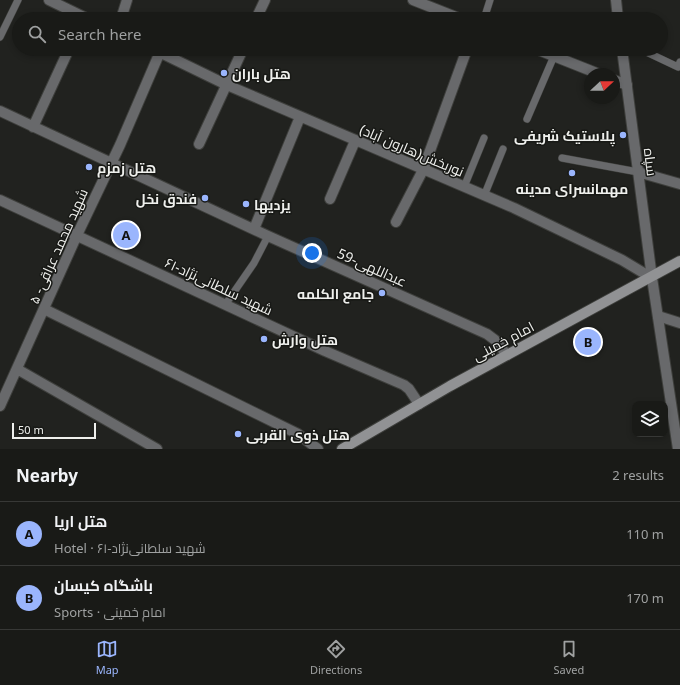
<!DOCTYPE html>
<html lang="en">
<head>
<meta charset="utf-8">
<style>
	body { margin:0; font-family:"Noto Sans",Cairo,sans-serif; background:#262724; color:#f1f3f6 }
	.controls { position:absolute; right:12px; bottom:12px; display:grid; overflow:hidden; border-radius:8px; box-shadow:0 2px 6px #0003 }
	.controls button { width:36px; height:36px; display:grid; place-items:center; padding:0; border:0; border-bottom:1px solid #373836; background:#191a17; color:#f1f3f6; font:20px sans-serif }
	.compass { position:absolute; left:584px; top:68px; width:36px; height:36px; border-radius:50%; background:#191a17; box-shadow:0 2px 6px #0003; rotate:68deg }
	.scale { position:absolute; left:12px; bottom:10px; width:84px; box-sizing:border-box; padding-left:4px; border:2px solid #eff0ed; border-top:0; font-size:11px; line-height:14px; white-space:nowrap; color:#eff0ed; -webkit-text-stroke:3px #181916; paint-order:stroke }
	.you { position:absolute; left:312px; top:253px; width:14px; height:14px; margin:-10px; border:3px solid #fff; border-radius:50%; background:#1a73e8; box-shadow:0 0 0 6px #1a73e833 }
	.badge { display:grid; place-items:center; width:26px; height:26px; border-radius:50%; background:#9ab5fd; color:#111; font-size:13px; font-weight:700 }
	.pin { position:absolute; translate:-50% -50%; border:2px solid #fff; box-shadow:0 1px 4px #0006 }
	.list { margin:0; padding:0; list-style:none }
	h2 { display:flex; justify-content:space-between; align-items:center; height:52px; margin:0; padding:0 16px; font-size:17px }
	h2 small { font-size:13px; font-weight:400; color:#9fa1a1 }
	.list li { display:grid; grid-template-columns:26px 1fr auto; gap:12px; align-items:center; box-sizing:border-box; height:64px; padding:0 16px; border-top:1px solid #373836 }
	.list b { display:block; font-size:15px; white-space:nowrap }
	.list p { margin:0; font-size:13px; white-space:nowrap; color:#9fa1a1 }
	.list em { font-size:13px; font-style:normal; color:#9fa1a1 }
	.icon { flex:none; width:22px; height:22px; fill:none; stroke:currentColor; stroke-width:2; stroke-linecap:round; stroke-linejoin:round }
	.map { position:relative; flex:none; width:680px; height:449px; overflow:hidden }
	.search { position:absolute; background:#191a17; box-shadow:0 2px 6px #0003; left:12px; right:12px; top:12px; height:44px; display:flex; align-items:center; gap:10px; box-sizing:border-box; padding:0 14px; border-radius:22px; color:#9fa1a1; font-size:15px }
	.sheet { height:180px; background:#191a17 }
	nav { display:flex; justify-content:space-around; align-items:center; box-sizing:border-box; height:56px; border-top:1px solid #373836; background:#191a17; font-size:11px; color:#9fa1a1 }
	nav a { display:grid; justify-items:center; gap:2px }
	nav .on { color:#9ab5fd }
	.map>svg:first-child { display:block }
</style>
</head>
<body>
<div class="map">
<svg width="680" height="449" viewBox="0 0 680 449">
	<rect width="100%" height="100%" fill="#21221f"/>
	<g fill="none" stroke-linecap="round" stroke-linejoin="round">
		<defs>
			<path id="service" d="M 484,19 L 490,0
				M 0,37 L 18,0
				M 640,49 L 678,67 L 680,62
				M 527,119 L 554,56
				M 562,158 L 638,172
				M 464,187 L 484,138
				M 484,196 L 503,149
				M 225,305 L 254,263 L 268,236"/>
			<path id="minor" d="M 49,0 L 88,19
				M 413,0 L 461,19
				M 121,19 L 127,0
				M 256,19 L 265,0
				M 153,49 L 227,85 L 514,208 L 622,260 L 652,278
				M 536,49 L 599,74
				M 614,80 L 627,85
				M 0,111 L 268,236 L 487,334 L 495,340 L 507,355
				M 33,127 L 69,49
				M 199,144 L 243,49
				M 638,172 L 680,184
				M 330,199 L 355,141
				M 0,200 L 325,351 L 404,385 L 409,389 L 419,404
				M 396,222 L 423,170 L 467,49
				M 254,229 L 300,117
				M 44,309 L 298,434 L 318,449
				M 658,316 L 680,323
				M 17,369 L 157,449
				M 0,406 L 77,235 L 120,145 L 160,52"/>
			<path id="tertiary" d="M 616,0 L 618,19
				M 622,49 L 652,278 L 678,449"/>
			<path id="secondary" d="M 342,449 L 450,386 L 680,261"/>
		</defs>
		<use href="#service" stroke="#3e3f3c" stroke-width="8"/>
		<use href="#minor" stroke="#3e3f3c" stroke-width="12"/>
		<use href="#tertiary" stroke="#3e3f3c" stroke-width="12"/>
		<use href="#secondary" stroke="#3e3f3c" stroke-width="12"/>
		<use href="#service" stroke="#68696b" stroke-width="7"/>
		<use href="#minor" stroke="#68696b" stroke-width="10"/>
		<use href="#tertiary" stroke="#68696b" stroke-width="10"/>
		<use href="#secondary" stroke="#919294" stroke-width="10"/>
	</g>
	<g fill="#9ab5fd" stroke="#181916" stroke-width="1.5">
		<circle cx="224" cy="73" r="4"/>
		<circle cx="623" cy="135" r="4"/>
		<circle cx="89" cy="167" r="4"/>
		<circle cx="572" cy="173" r="4"/>
		<circle cx="205" cy="198" r="4"/>
		<circle cx="246" cy="204" r="4"/>
		<circle cx="382" cy="293" r="4"/>
		<circle cx="264" cy="339" r="4"/>
		<circle cx="238" cy="434" r="4"/>
	</g>
	<g text-anchor="middle" dominant-baseline="central" stroke-width="3" stroke-linejoin="round" paint-order="stroke">
		<g font-size="14" font-weight="bold" fill="#eff0ed" stroke="#181916" text-anchor="start">
			<text x="232" y="73">هتل باران</text>
			<text x="615" y="135" text-anchor="end">پلاستیک شریفی</text>
			<text x="97" y="167">هتل زمزم</text>
			<text x="572" y="188" text-anchor="middle">مهمانسرای مدینه</text>
			<text x="197" y="198" text-anchor="end">فندق نخل</text>
			<text x="254" y="204">یزدیها</text>
			<text x="374" y="293" text-anchor="end">جامع الکلمه</text>
			<text x="272" y="339">هتل وارش</text>
			<text x="246" y="434">هتل ذوی القربی</text>
		</g>
		<g font-size="14" fill="#eff0ed" stroke="#181916">
			<text transform="translate(412 150) rotate(23)">نوربخش(هارون آباد)</text>
			<text transform="translate(651 162) rotate(83)">سپاه</text>
			<text transform="translate(58 246) rotate(-66)">شهید محمد عراقی- ۵</text>
			<text transform="translate(372 267) rotate(24)">عبداللهی-59</text>
			<text transform="translate(219 286) rotate(25)">شهید سلطانی‌نژاد-۶۱</text>
			<text transform="translate(503 341) rotate(-28)">امام خمینی</text>
		</g>
	</g>
</svg>
<div class="controls">
<button><svg class="icon" aria-label="layers" viewBox="0 0 24 24"><path d="M12 4l9 5-9 5-9-5zM3 14l9 5 9-5"/></svg></button>
</div>
<svg class="compass" viewBox="-18 -18 36 36"><path d="M0-13l5 13h-10z" fill="#e53935"/><path d="M0 13l5-13h-10z" fill="#9fa1a1"/></svg>
<div class="scale">50 m</div>
<div class="you"></div>
<div class="pin badge" style="left:126px;top:235px">A</div>
<div class="pin badge" style="left:588px;top:342px">B</div>
<div class="search"><svg class="icon" aria-label="search" viewBox="0 0 24 24"><circle cx="10" cy="10" r="6"/><path d="M15 15l6 6"/></svg>Search here</div>
</div>
<section class="sheet">
<h2>Nearby<small>2 results</small></h2>
<ul class="list">
<li><span class="badge">A</span><div><b>هتل اریا</b><p>Hotel · شهید سلطانی‌نژاد-۶۱</p></div><em>110 m</em></li>
<li><span class="badge">B</span><div><b>باشگاه کیسان</b><p>Sports · امام خمینی</p></div><em>170 m</em></li>
</ul>
</section>
<nav>
<a class="on"><svg class="icon" aria-label="map" viewBox="0 0 24 24"><path d="M3 6l6-2 6 2 6-2v14l-6 2-6-2-6 2zM9 4v14M15 6v14"/></svg>Map</a>
<a><svg class="icon" aria-label="directions" viewBox="0 0 24 24"><path d="M12 3l9 9-9 9-9-9zM9 14v-3h6M13 9l2 2-2 2"/></svg>Directions</a>
<a><svg class="icon" aria-label="saved" viewBox="0 0 24 24"><path d="M7 4h10v16l-5-4-5 4z"/></svg>Saved</a>
</nav>
</body>
</html>
